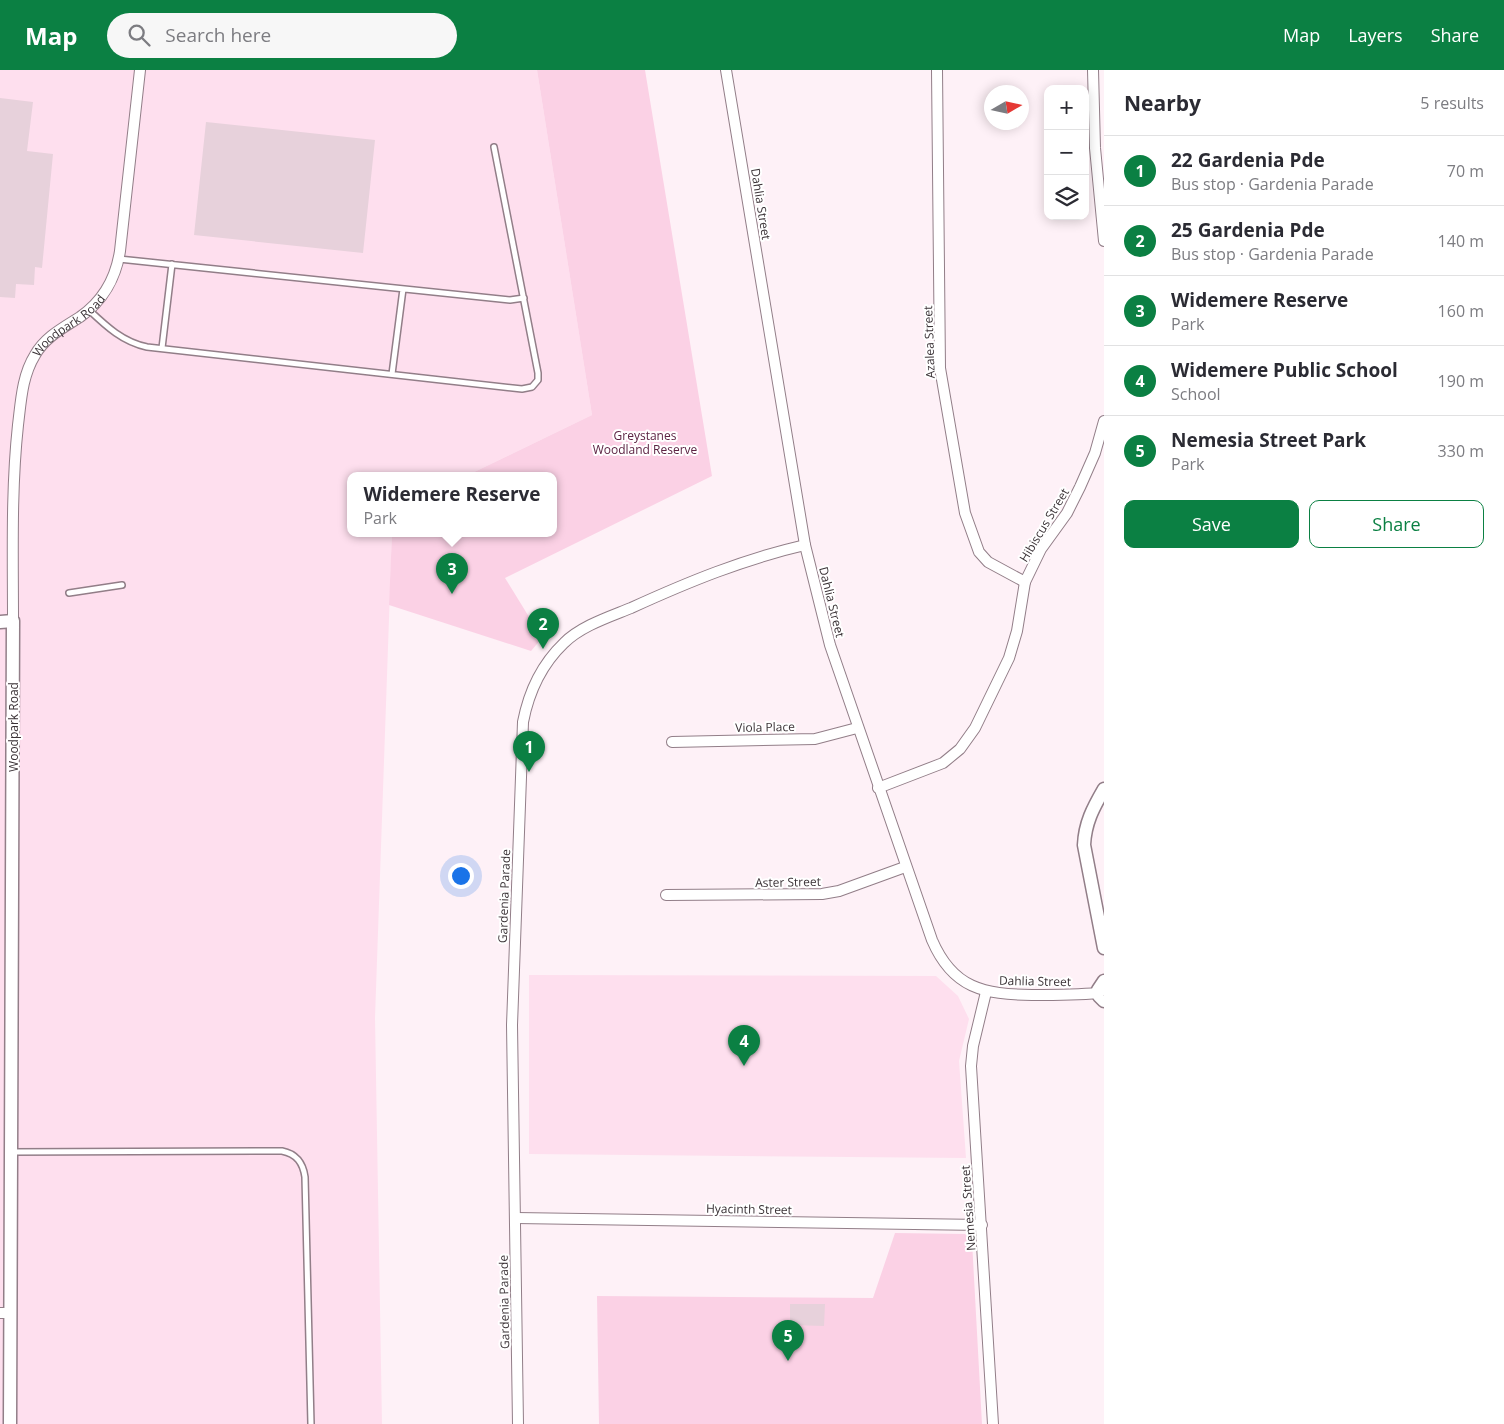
<!DOCTYPE html>
<html lang="en">
<head>
<meta charset="utf-8">
<style>
	body { margin:0; font-family:"Open Sans",sans-serif; background:#f7f7f7; color:#2b2b33 }
	.controls { position:absolute; right:15px; top:15px; display:grid; overflow:hidden; border-radius:10px; box-shadow:0 2px 12px #0003 }
	.controls button { width:45px; height:45px; display:grid; place-items:center; padding:0; border:0; border-bottom:1px solid #e1e1e2; background:#fff; color:#2b2b33; font:25px sans-serif }
	.compass { position:absolute; left:984px; top:15px; width:45px; height:45px; border-radius:50%; background:#fff; box-shadow:0 2px 12px #0003; rotate:81deg }
	.you { position:absolute; left:460px; top:805px; width:18px; height:18px; margin:-12px; border:4px solid #fff; border-radius:50%; background:#1a73e8; box-shadow:0 0 0 8px #1a73e833 }
	.badge { display:grid; place-items:center; width:32px; height:32px; border-radius:50%; background:#0b8043; color:#fff; font-size:16px; font-weight:700 }
	.pin { position:absolute; translate:-50% -41px; filter:drop-shadow(0 1px 2px #0008) }
	.pin::after { content:''; position:absolute; top:26px; width:18px; height:15px; background:inherit; clip-path:polygon(0 0,100% 0,50% 100%) }
	.popup { position:absolute; left:347px; top:402px; width:210px; height:65px; box-sizing:border-box; display:grid; place-content:center; border-radius:10px; background:#fff; filter:drop-shadow(0 1px 4px #0005); font-size:16px; white-space:nowrap; color:#7c7c81 }
	.popup b { font-size:19px; color:#2b2b33 }
	.popup::after { content:''; position:absolute; left:50%; top:100%; margin-left:-10px; border:10px solid transparent; border-top-color:#fff }
	.list { margin:0; padding:0; list-style:none }
	h2 { display:flex; justify-content:space-between; align-items:center; height:65px; margin:0; padding:0 20px; font-size:21px }
	h2 small { font-size:16px; font-weight:400; color:#7c7c81 }
	.list li { display:grid; grid-template-columns:32px 1fr auto; gap:15px; align-items:center; box-sizing:border-box; height:70px; padding:0 20px; border-top:1px solid #e1e1e2 }
	.list b { display:block; font-size:19px; white-space:nowrap }
	.list p { margin:0; font-size:16px; white-space:nowrap; color:#7c7c81 }
	.list em { font-size:16px; font-style:normal; color:#7c7c81 }
	.actions { display:flex; gap:10px; padding:15px 20px }
	.actions a { flex:1; padding:11px 0; border:1px solid #0b8043; border-radius:10px; text-align:center; font-size:18px; color:#0b8043 }
	.actions .main { background:#0b8043; color:#fff }
	.icon { flex:none; width:28px; height:28px; fill:none; stroke:currentColor; stroke-width:2; stroke-linecap:round; stroke-linejoin:round }
	.map { position:relative; flex:none; width:1104px; height:1354px; overflow:hidden }
	header { display:flex; align-items:center; gap:30px; box-sizing:border-box; height:70px; padding:0 25px; background:#0b8043; color:#fff }
	header strong { font-size:24px }
	nav { display:flex; gap:28px; margin-inline-start:auto; font-size:18px }
	.search { width:350px; height:45px; background:#f7f7f7; display:flex; align-items:center; gap:12px; box-sizing:border-box; padding:0 18px; border-radius:28px; color:#7c7c81; font-size:19px }
	main { display:flex }
	aside { flex:1; background:#fff }
	.map>svg:first-child { display:block }
</style>
</head>
<body>
<header>
<strong>Map</strong>
<div class="search"><svg class="icon" aria-label="search" viewBox="0 0 24 24"><circle cx="10" cy="10" r="6"/><path d="M15 15l6 6"/></svg>Search here</div>
<nav><a>Map</a><a>Layers</a><a>Share</a></nav>
</header>
<main>
<div class="map">
<svg width="1104" height="1354" viewBox="0 0 1104 1354">
	<rect width="100%" height="100%" fill="#fef1f7"/>
	<path fill="#fedfee" d="M 0,0 L 537,0 L 592,345 L 468,405 L 351,405 L 351,463 L 392,463 L 375,948 L 382,1354 L 0,1354 Z
		M 529,905 L 936,906 L 958,926 L 969,949 L 959,991 L 966,1088 L 529,1084 Z"/>
	<path fill="#fbd1e5" d="M 537,0 L 645,0 L 712,406 L 505,508 L 542,568 L 531,581 L 389,535 L 392,463 L 553,463 L 553,405 L 468,405 L 592,345 Z
		M 895,1163 L 965,1164 L 972,1171 L 982,1354 L 599,1354 L 597,1226 L 873,1228 Z"/>
	<path fill="#e7d1db" d="M 0,28 L 33,32 L 27,81 L 53,84 L 42,198 L 35,197 L 34,215 L 16,214 L 15,228 L 0,227 Z
		M 206,52 L 375,70 L 363,183 L 194,165 Z
		M 790,1234 L 825,1234 L 824,1256 L 790,1255 Z"/>
	<g fill="none" stroke-linecap="round" stroke-linejoin="round">
		<defs>
			<path id="service" d="M 119,189 L 510,230 L 524,228
				M 89,240 C 107,257 123,272 147,277 L 522,319 L 532,317 L 538,310 L 538,303 L 494,77
				M 162,278 L 172,194
				M 392,304 L 403,219
				M 69,523 L 122,515
				M 11,1082 L 282,1081 C 297,1084 303,1093 305,1107 L 311,1354"/>
			<g id="minor">
				<path d="M 726,0 L 805,475 L 830,575 L 932,870 C 953,919 984,924 1032,925 C 1054,925 1076,925 1098,923"/>
				<path d="M 937,0 L 940,298 L 965,443 L 979,482 L 988,492 L 1025,512"/>
				<path d="M 1093,0 L 1095,78 L 1104,171"/>
				<path id="s1" d="M 13,551 C 13,485 11,420 18,355 C 21,331 22,306 35,285 C 45,267 63,258 80,247 C 103,231 116,207 120,181 L 140,0"/>
				<path d="M 672,672 L 815,669 L 857,658"/>
				<path d="M 878,718 L 943,693 L 960,679 L 975,658 L 1009,588 L 1017,561 L 1025,512 L 1041,479 L 1067,443 L 1080,417 L 1095,383 L 1104,351"/>
				<path d="M 666,825 L 822,824 L 839,821 L 905,797"/>
				<path d="M 986,922 L 973,976 L 971,996 L 993,1354"/>
				<path d="M 516,1148 L 982,1155"/>
				<path d="M 0,1243 L 9,1243"/>
				<path d="M 518,1354 L 512,955 L 523,652 C 529,621 541,595 564,573 C 581,556 609,547 631,538 C 688,512 744,489 805,475"/>
			</g>
			<path id="tertiary" d="M 0,552 L 13,551 L 10,1354
				M 1104,719 C 1093,738 1085,753 1084,775 L 1104,878
				M 1104,911 L 1098,920 L 1099,926 L 1104,931"/>
		</defs>
		<use href="#service" stroke="#927e88" stroke-width="8"/>
		<use href="#minor" stroke="#927e88" stroke-width="12"/>
		<use href="#tertiary" stroke="#927e88" stroke-width="15"/>
		<use href="#service" stroke="#fff" stroke-width="5"/>
		<use href="#minor" stroke="#fff" stroke-width="10"/>
		<use href="#tertiary" stroke="#fff" stroke-width="12"/>
	</g>
	<g text-anchor="middle" dominant-baseline="central" stroke-width="4" stroke-linejoin="round" paint-order="stroke">
		<g font-size="12" fill="#3a3236" stroke="#fff">
			<text transform="translate(761 134) rotate(81)">Dahlia Street</text>
			<text stroke="none"><textPath href="#s1" startOffset="314">Woodpark Road</textPath></text>
			<text transform="translate(929 272) rotate(-92)">Azalea Street</text>
			<text transform="translate(1044 455) rotate(-59)">Hibiscus Street</text>
			<text transform="translate(832 532) rotate(76)">Dahlia Street</text>
			<text transform="translate(13 657) rotate(-90)">Woodpark Road</text>
			<text transform="translate(765 657) rotate(-1)">Viola Place</text>
			<text transform="translate(788 812) rotate(-1)">Aster Street</text>
			<text transform="translate(504 826) rotate(-88)">Gardenia Parade</text>
			<text transform="translate(1035 911) rotate(1)">Dahlia Street</text>
			<text transform="translate(968 1138) rotate(-94)">Nemesia Street</text>
			<text transform="translate(749 1139) rotate(1)">Hyacinth Street</text>
			<text transform="translate(504 1232) rotate(-91)">Gardenia Parade</text>
		</g>
		<g font-size="12" fill="#5c2343" stroke="#fff">
			<text x="645" y="365">Greystanes<tspan x="645" dy="14">Woodland Reserve</tspan></text>
		</g>
	</g>
</svg>
<div class="controls">
<button>+</button>
<button>−</button>
<button><svg class="icon" aria-label="layers" viewBox="0 0 24 24"><path d="M12 4l9 5-9 5-9-5zM3 14l9 5 9-5"/></svg></button>
</div>
<svg class="compass" viewBox="-18 -18 36 36"><path d="M0-13l5 13h-10z" fill="#e53935"/><path d="M0 13l5-13h-10z" fill="#7c7c81"/></svg>
<div class="you"></div>
<div class="pin badge" style="left:529px;top:702px">1</div>
<div class="pin badge" style="left:543px;top:579px">2</div>
<div class="pin badge" style="left:452px;top:524px">3</div>
<div class="popup"><b>Widemere Reserve</b>Park</div>
<div class="pin badge" style="left:744px;top:996px">4</div>
<div class="pin badge" style="left:788px;top:1291px">5</div>
</div>
<aside>
<h2>Nearby<small>5 results</small></h2>
<ul class="list">
<li><span class="badge">1</span><div><b>22 Gardenia Pde</b><p>Bus stop · Gardenia Parade</p></div><em>70 m</em></li>
<li><span class="badge">2</span><div><b>25 Gardenia Pde</b><p>Bus stop · Gardenia Parade</p></div><em>140 m</em></li>
<li><span class="badge">3</span><div><b>Widemere Reserve</b><p>Park</p></div><em>160 m</em></li>
<li><span class="badge">4</span><div><b>Widemere Public School</b><p>School</p></div><em>190 m</em></li>
<li><span class="badge">5</span><div><b>Nemesia Street Park</b><p>Park</p></div><em>330 m</em></li>
</ul>
<div class="actions"><a class="main">Save</a><a>Share</a></div>
</aside>
</main>
</body>
</html>
